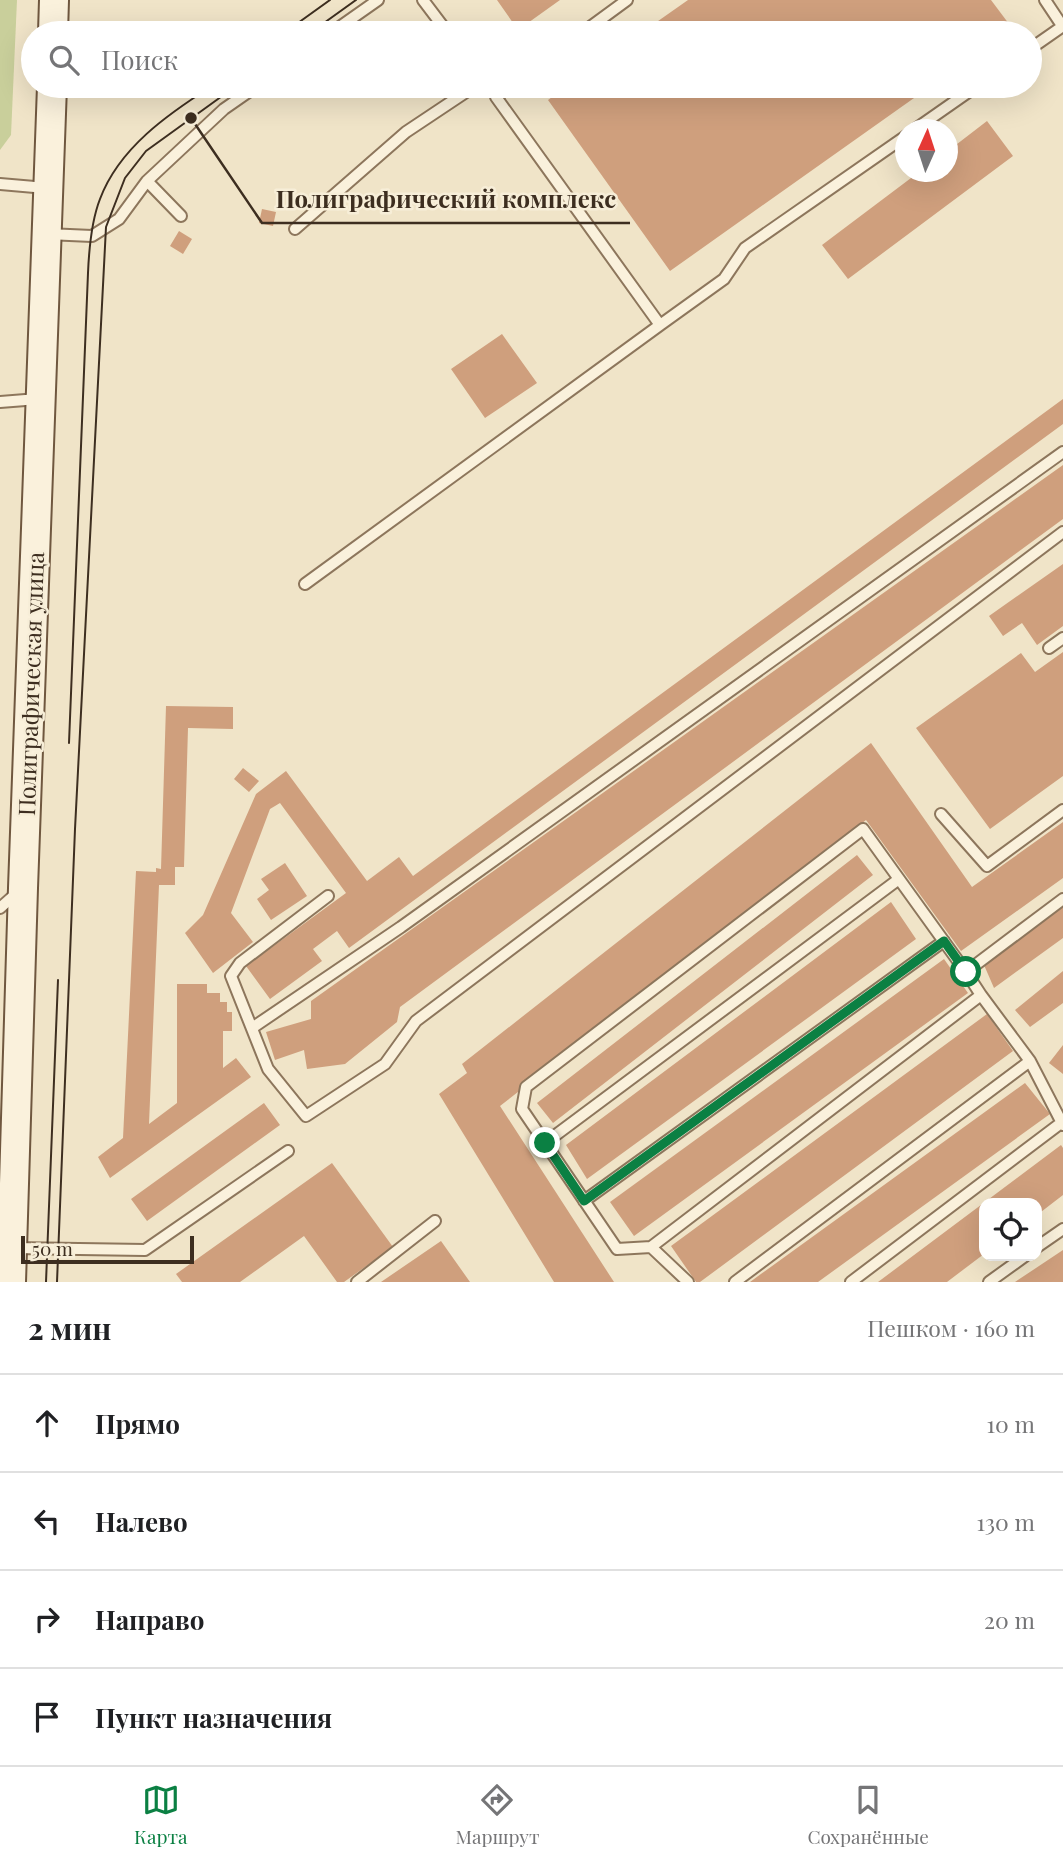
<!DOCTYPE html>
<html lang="ru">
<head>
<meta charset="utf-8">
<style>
	body { margin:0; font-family:"Playfair Display",serif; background:#f2f2f2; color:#202124 }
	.controls { position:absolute; right:21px; bottom:21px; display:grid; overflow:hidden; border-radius:14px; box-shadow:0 7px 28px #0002 }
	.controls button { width:63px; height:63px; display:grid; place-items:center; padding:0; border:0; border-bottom:2px solid #e0e0e0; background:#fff; color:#202124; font:35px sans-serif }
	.compass { position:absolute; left:895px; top:119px; width:63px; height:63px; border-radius:50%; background:#fff; box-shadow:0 7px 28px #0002; rotate:3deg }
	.scale { position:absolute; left:21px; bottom:18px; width:173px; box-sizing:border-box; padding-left:7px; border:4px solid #3d2e20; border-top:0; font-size:19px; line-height:24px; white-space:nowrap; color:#3d2e20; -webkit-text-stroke:5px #f7eed8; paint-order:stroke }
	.stop { position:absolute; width:21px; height:21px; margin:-16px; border:5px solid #0b8043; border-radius:50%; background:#fff }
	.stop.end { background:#0b8043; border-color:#fff; box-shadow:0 2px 7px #0008 }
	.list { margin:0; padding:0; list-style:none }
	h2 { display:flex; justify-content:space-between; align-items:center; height:91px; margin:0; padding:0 28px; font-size:30px }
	h2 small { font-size:23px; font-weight:400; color:#757577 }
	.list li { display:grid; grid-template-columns:46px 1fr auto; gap:21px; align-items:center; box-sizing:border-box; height:98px; padding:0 28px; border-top:2px solid #e0e0e0 }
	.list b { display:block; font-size:26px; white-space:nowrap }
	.list em { font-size:23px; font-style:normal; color:#757577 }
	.icon { flex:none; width:38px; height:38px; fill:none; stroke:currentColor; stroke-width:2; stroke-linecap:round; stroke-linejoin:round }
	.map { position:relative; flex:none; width:1063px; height:1282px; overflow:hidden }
	.search { position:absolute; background:#fff; box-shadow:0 7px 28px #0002; left:21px; right:21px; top:21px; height:77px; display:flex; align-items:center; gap:18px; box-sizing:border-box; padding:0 24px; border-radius:38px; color:#757577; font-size:26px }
	.sheet { height:483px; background:#fff }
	nav { display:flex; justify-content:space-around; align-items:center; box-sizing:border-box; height:98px; border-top:2px solid #e0e0e0; background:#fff; font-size:19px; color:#757577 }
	nav a { display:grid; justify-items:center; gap:4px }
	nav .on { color:#0b8043 }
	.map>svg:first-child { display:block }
</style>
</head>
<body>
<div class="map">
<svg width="1063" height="1282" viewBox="0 0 1063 1282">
	<rect width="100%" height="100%" fill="#f0e4c8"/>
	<path fill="#c9cf9b" d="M 0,0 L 17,0 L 11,135 L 0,150 Z"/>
	<path fill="#cf9f7d" d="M 497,0 L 560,0 L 518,30 Z
		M 688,0 L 991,0 L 1012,28 L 1005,33 L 641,33 Z
		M 567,86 L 931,86 L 670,271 L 548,100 Z
		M 987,121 L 1013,156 L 848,279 L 822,245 L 919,172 L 948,172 L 948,151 Z
		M 262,209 L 276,212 L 273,226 L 259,223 Z
		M 179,231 L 192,239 L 183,254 L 170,246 Z
		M 502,334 L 537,383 L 485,418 L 451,369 Z
		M 1063,399 L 1063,424 L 349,948 L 337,931 L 313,949 L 322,961 L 270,999 L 246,966 L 346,893 L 280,803 L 270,809 L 231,913 L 253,942 L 213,973 L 185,933 L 203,915 L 256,794 L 286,771 L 367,881 L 399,857 L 413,876 Z
		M 1063,465 L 1063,519 L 400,1007 L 397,1022 L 345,1064 L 307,1069 L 304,1050 L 275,1060 L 266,1032 L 311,1019 L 311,1001 Z
		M 1063,564 L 1063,626 L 1037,645 L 1022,623 L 1003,636 L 989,616 Z
		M 1063,652 L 1063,776 L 990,829 L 916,728 L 1021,653 L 1035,672 Z
		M 166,706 L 233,707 L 233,729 L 188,728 L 184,867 L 175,867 L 175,885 L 159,885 L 149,1124 L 177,1103 L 177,984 L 207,984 L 207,993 L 220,993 L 220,1002 L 227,1002 L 227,1012 L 232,1012 L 232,1031 L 223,1031 L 223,1068 L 236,1058 L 251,1077 L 110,1178 L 98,1157 L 123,1138 L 136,871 L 156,872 L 156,868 L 161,869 Z
		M 871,743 L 972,887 L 1063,822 L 1063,878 L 961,951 L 866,820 L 500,1106 L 614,1282 L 554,1282 L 439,1094 L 467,1073 L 462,1064 Z
		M 243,768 L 259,781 L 249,792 L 234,779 Z
		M 857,855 L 873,875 L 553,1123 L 537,1103 Z
		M 285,863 L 307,896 L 271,920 L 257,899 L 269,890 L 261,879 Z
		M 891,902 L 916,939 L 587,1179 L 566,1145 Z
		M 1063,907 L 1063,938 L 994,988 L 984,965 Z
		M 944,959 L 968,993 L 634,1236 L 610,1202 Z
		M 1063,971 L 1063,1003 L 1030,1027 L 1015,1010 Z
		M 987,1014 L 1013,1051 L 700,1282 L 696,1282 L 671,1246 Z
		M 1063,1045 L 1063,1074 L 1049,1063 Z
		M 1025,1083 L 1050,1114 L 818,1282 L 750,1282 Z
		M 264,1103 L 280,1125 L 147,1221 L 131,1199 Z
		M 1061,1145 L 1063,1148 L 1063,1195 L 1037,1215 L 1037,1203 L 984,1203 L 984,1254 L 947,1282 L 878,1282 Z
		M 332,1163 L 393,1247 L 344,1282 L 337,1282 L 304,1236 L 240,1282 L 182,1282 L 176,1274 Z
		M 441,1241 L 470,1282 L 381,1282 Z
		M 1063,1250 L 1063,1282 L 1015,1282 Z"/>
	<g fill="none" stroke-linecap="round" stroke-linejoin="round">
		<defs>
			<path id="lane" d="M 423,0 L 448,33
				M 1045,0 L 1063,27
				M 331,33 L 378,0
				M 582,33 L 627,0
				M 1030,49 L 1063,26
				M 510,86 L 496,97 L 660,325 L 724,279 L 745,248 L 906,136
				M 914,130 L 977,86
				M 147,181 L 181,216
				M 0,184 L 46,188
				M 295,229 L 406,132 L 475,86
				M 47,234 L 92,236 L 119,219 L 147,181 L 224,109 L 257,86
				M 0,402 L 38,399
				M 305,584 L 660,325
				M 1049,648 L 1063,638
				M 941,814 L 987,866 L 1063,810
				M 328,896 L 240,963 L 231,976 L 268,1069 L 306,1116 L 385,1064 L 416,1021 L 1063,532
				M 0,908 L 18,892
				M 981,995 L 1030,1061 L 1063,1125
				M 252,1028 L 401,927 L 1063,452
				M 545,1143 L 899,879
				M 584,1201 L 944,941
				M 651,1247 L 617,1249 L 522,1109 L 526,1087 L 863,829 L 966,972
				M 1037,1247 L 1063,1229
				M 13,1248 L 145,1250 L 288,1151
				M 357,1282 L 435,1221
				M 688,1282 L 651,1247 L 981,995 L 966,972 L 1063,899
				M 735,1282 L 1030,1061
				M 851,1282 L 1061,1123
				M 989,1282 L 1025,1256"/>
			<path id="secondary" d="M 53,33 L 54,0
				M 11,1282 L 23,888 L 52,86"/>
		</defs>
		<use href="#lane" stroke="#8d765c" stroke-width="14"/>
		<use href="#secondary" stroke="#6f573f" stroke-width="32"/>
		<use href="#lane" stroke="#faf1dc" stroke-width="10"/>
		<use href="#secondary" stroke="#faf1dc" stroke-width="28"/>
		<path stroke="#3d2e20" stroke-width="2" d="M 284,33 L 330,0
			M 310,33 L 356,0
			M 69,743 L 88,273 C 89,249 91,222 100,199 C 119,148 168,114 212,86
			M 46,1282 L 58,980
			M 57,1282 L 75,829 L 106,227 L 125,178 L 146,151 L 236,86"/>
	</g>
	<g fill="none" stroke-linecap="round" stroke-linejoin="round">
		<path stroke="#0b8043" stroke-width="9" d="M 545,1143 L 584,1201 L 944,941 L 966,972"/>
	</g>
	<g text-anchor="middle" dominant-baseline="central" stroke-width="5" stroke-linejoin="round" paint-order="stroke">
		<g font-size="23" fill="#3d2e20" stroke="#f7eed8">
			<text transform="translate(30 684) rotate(-88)">Полиграфическая улица</text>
		</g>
	</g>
	<path fill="none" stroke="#3d2e20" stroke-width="2.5" d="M191 118L262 223H630"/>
	<circle fill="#3d2e20" stroke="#f7eed8" stroke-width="2.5" cx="191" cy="118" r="7"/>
	<g font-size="24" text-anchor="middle" font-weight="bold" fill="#3d2e20" stroke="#f7eed8" stroke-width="5" stroke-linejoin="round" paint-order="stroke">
		<text x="446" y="208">Полиграфический комплекс</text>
	</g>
</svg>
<div class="controls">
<button><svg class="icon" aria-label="locate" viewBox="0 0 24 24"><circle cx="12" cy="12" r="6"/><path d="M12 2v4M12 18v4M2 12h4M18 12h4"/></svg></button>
</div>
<svg class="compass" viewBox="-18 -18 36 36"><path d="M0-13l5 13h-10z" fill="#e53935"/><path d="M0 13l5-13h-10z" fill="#757577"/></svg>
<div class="scale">50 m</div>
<div class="stop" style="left:966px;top:972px"></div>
<div class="stop end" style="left:545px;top:1143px"></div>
<div class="search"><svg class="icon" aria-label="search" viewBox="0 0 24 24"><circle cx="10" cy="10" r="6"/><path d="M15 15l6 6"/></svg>Поиск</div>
</div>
<section class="sheet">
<h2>2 мин<small>Пешком · 160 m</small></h2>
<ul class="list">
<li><svg class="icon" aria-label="ahead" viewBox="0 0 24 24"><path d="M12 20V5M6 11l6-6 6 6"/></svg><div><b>Прямо</b></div><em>10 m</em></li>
<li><svg class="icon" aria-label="left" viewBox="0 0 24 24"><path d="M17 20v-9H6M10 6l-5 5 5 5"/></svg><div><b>Налево</b></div><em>130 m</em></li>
<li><svg class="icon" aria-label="right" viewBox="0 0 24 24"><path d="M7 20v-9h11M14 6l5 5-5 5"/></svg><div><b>Направо</b></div><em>20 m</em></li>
<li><svg class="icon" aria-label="arrive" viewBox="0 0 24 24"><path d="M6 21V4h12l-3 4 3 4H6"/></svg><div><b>Пункт назначения</b></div></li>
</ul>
</section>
<nav>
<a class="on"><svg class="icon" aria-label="map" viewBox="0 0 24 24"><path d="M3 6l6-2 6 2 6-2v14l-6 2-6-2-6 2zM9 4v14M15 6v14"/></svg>Карта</a>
<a><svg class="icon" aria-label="directions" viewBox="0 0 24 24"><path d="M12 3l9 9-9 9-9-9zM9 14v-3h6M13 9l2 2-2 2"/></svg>Маршрут</a>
<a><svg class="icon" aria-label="saved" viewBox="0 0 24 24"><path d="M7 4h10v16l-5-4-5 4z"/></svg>Сохранённые</a>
</nav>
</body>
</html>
